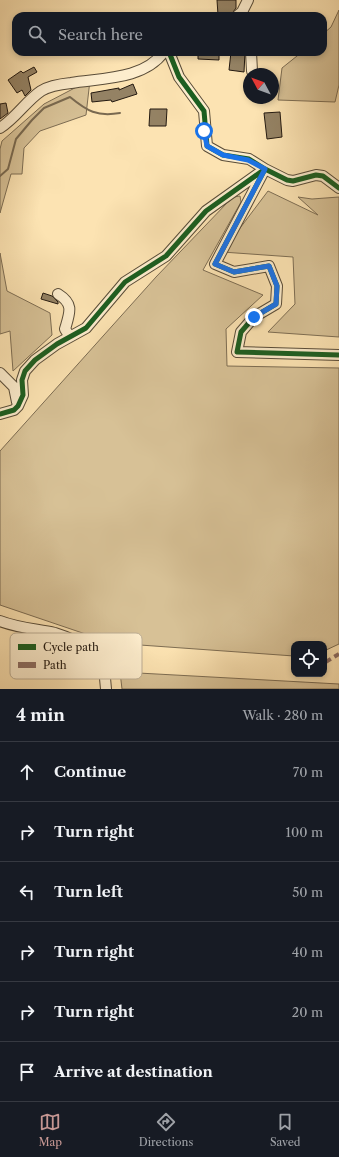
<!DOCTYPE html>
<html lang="en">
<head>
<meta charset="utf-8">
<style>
	body { margin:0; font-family:"Libre Caslon Text",serif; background:#20242c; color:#f1f3f6 }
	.controls { position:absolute; right:12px; bottom:12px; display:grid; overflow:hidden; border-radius:8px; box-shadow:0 2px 6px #0003 }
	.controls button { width:36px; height:36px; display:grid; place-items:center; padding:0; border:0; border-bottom:1px solid #363941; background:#171b24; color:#f1f3f6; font:20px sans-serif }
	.compass { position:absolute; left:243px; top:68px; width:36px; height:36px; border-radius:50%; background:#171b24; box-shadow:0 2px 6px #0003; rotate:311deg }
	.stop { position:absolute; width:12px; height:12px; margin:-9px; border:3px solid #1a73e8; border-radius:50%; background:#fff }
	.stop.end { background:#1a73e8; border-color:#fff; box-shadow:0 1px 4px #0008 }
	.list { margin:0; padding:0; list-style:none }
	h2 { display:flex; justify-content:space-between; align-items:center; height:52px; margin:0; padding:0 16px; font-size:17px }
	h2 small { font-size:13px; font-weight:400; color:#9ea1a6 }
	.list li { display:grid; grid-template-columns:26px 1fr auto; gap:12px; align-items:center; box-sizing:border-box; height:60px; padding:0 16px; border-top:1px solid #363941 }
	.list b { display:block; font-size:15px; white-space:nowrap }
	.list em { font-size:13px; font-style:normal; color:#9ea1a6 }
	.icon { flex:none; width:22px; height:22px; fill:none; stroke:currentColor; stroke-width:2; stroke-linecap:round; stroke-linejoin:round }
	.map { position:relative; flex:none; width:339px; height:689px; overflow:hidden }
	.search { position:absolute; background:#171b24; box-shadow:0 2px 6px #0003; left:12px; right:12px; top:12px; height:44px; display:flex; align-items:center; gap:10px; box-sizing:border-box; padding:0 14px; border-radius:12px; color:#9ea1a6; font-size:15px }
	.sheet { height:412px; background:#171b24 }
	nav { display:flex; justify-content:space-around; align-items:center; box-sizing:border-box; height:56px; border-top:1px solid #363941; background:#171b24; font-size:11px; color:#9ea1a6 }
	nav a { display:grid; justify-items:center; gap:2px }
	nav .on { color:#c59692 }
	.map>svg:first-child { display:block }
</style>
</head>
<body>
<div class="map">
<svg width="339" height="689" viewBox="0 0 339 689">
	<rect width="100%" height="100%" fill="#fce3b2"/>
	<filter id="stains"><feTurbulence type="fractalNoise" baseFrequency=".005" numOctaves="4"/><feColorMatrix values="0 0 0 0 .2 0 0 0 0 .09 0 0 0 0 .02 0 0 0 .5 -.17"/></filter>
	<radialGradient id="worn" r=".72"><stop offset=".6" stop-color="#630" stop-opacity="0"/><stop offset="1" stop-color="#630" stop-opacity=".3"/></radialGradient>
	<path fill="#d7c196" stroke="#7d6d53" d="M 339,10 L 339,85 L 335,102 L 278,100 L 282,68 L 302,52 L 323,52 L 323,34 L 331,27 Z
		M 90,80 L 86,115 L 40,131 L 24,148 L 22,174 L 11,174 L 0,213 L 0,149 L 2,141 L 44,104 Z
		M 268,191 L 318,215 L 298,197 L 312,199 L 339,197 L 339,337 L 268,332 L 295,304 L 293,257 L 222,252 Z
		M 240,196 L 241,202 L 203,270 L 263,295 L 226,329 L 227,366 L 339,368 L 339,644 L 324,651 L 324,644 L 294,644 L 294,656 L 112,643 L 0,605 L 0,451 L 156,277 L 227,203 L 234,197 Z
		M 0,253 L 7,291 L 50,313 L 52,335 L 13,371 L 10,331 L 0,334 Z
		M 120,672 L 339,684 L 339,689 L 122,689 Z"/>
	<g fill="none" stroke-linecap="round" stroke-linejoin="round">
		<path stroke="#796950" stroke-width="2" d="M 0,176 L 8,169 L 16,139 L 32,120 L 44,108 L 70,97 C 87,111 97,117 120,113"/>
	</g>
	<path fill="#948264" stroke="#231910" d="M 217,0 L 236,0 L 236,8 L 231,15 L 218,15 Z
		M 198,52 L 219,52 L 219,60 L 198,59 Z
		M 231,52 L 245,52 L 244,72 L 229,70 Z
		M 34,67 L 37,72 L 28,77 L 31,90 L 25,96 L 22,90 L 17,93 L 8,80 L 21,71 L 23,73 Z
		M 133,84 L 137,94 L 112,102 L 111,100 L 92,102 L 91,93 L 119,88 L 119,90 Z
		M 6,103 L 8,113 L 0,119 L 0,104 Z
		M 150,109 L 167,109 L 166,126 L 149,126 Z
		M 280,112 L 282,137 L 267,139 L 264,113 Z
		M 43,293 L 52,296 L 58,302 L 58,304 L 41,299 Z"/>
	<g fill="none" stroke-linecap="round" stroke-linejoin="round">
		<defs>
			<path id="minor" d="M 237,16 L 242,12 L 248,0
				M 169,52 L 179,77 L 204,111 L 207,146 L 223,155 L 249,159 L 265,169 L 215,264 L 234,272 L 269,266 L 277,286 L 276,304 L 254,317 L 241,332 L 237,352 L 339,355
				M 251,52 L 252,71
				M 0,128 C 16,118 26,101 41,91 C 49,86 61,84 71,83 C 102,78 143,80 164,52
				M 58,294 C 74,304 70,312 65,329 L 70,337
				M 0,373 L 14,387 L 17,402
				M 0,414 L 14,410 L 18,406 L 23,395 L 22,380 L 25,371 L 35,360 L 57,344 L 86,328 L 125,282 L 166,256 L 206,211 L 265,169 L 287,180 L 293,181 L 316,175 L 323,176 L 339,188
				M 0,621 C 18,628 36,629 55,633 C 72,638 88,647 103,656 L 106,689"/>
		</defs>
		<use href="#minor" stroke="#594c38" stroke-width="12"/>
		<use href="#minor" stroke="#fdedcd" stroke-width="10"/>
		<path stroke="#8d6e63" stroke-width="4" stroke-dasharray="8 4" stroke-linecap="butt" d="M 324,663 L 339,654"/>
		<defs>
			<path id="cycleway" d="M 169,52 L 179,77 L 204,111 L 207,146 L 223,155 L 249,159 L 265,169 L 215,264 L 234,272 L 269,266 L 277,286 L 276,304 L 254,317 L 241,332 L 237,352 L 339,355
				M 0,414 L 14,410 L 18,406 L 23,395 L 22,380 L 25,371 L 35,360 L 57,344 L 86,328 L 125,282 L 166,256 L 206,211 L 265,169 L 287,180 L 293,181 L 316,175 L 323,176 L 339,188"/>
		</defs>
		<use href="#cycleway" stroke="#fdedcd" stroke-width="8"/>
		<use href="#cycleway" stroke="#1b5e20" stroke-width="5"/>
	</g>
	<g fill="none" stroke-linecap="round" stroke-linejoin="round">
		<path stroke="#1a73e8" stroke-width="5" d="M 204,131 L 207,146 L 223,155 L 248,160 L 265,169 L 215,264 L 234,272 L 269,266 L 277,286 L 276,304 L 254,317"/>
	</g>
	<rect x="10" y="633" width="132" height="46" rx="6" fill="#fdedcd" stroke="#bcad94" stroke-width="1"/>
	<rect x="18" y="644" width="18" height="6" fill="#1b5e20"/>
	<rect x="18" y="662" width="18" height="6" fill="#8d6e63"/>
	<g font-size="11" fill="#231910">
		<text x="43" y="651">Cycle path</text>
		<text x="43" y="669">Path</text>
	</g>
	<rect width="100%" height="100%" filter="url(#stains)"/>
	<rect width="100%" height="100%" fill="url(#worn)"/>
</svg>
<div class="controls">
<button><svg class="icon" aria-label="locate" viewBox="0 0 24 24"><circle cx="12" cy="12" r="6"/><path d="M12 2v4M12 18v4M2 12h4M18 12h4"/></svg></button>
</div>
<svg class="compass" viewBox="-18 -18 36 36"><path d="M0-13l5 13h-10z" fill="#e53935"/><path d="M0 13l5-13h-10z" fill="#9ea1a6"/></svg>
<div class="stop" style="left:204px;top:131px"></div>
<div class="stop end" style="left:254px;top:317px"></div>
<div class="search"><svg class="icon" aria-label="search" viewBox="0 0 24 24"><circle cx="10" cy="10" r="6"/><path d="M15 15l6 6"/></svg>Search here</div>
</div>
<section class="sheet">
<h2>4 min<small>Walk · 280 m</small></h2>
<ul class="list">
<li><svg class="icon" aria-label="ahead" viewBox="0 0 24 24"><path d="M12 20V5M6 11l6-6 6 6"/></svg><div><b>Continue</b></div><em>70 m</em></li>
<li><svg class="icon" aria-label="right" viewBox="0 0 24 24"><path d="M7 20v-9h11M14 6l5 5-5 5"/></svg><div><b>Turn right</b></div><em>100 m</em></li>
<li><svg class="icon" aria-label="left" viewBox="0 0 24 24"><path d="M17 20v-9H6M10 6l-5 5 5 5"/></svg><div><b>Turn left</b></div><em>50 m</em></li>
<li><svg class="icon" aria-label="right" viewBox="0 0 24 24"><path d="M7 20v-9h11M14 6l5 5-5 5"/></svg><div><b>Turn right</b></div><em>40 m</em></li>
<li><svg class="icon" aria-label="right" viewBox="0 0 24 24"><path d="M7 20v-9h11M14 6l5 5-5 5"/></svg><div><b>Turn right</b></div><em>20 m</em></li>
<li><svg class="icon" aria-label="arrive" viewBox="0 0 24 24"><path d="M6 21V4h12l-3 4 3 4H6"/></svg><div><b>Arrive at destination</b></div></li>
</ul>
</section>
<nav>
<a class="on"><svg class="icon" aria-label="map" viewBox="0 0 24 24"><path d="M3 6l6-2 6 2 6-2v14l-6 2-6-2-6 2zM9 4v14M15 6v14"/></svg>Map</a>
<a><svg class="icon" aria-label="directions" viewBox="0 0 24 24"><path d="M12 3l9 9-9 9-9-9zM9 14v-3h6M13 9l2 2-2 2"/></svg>Directions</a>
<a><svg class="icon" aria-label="saved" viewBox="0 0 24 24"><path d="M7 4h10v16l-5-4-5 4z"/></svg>Saved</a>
</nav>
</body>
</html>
